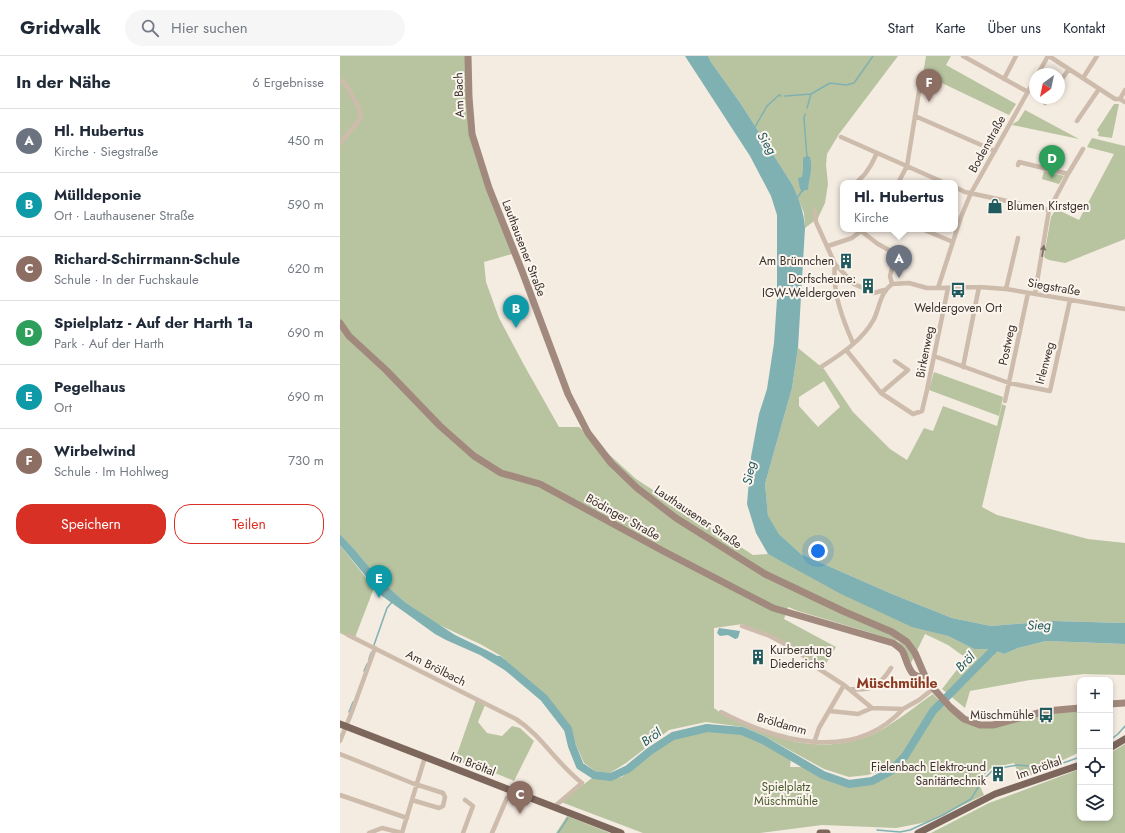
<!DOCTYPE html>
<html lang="de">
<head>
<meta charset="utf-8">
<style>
	body { margin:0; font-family:Jost,sans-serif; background:#f6f6f7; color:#1f2937 }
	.controls { position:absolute; right:12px; bottom:12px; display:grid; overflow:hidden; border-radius:8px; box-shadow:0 2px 6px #0003 }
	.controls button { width:36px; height:36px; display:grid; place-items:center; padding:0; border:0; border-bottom:1px solid #e0e1e3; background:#fff; color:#1f2937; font:20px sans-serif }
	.compass { position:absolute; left:689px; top:12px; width:36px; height:36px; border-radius:50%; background:#fff; box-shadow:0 2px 6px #0003; rotate:213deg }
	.you { position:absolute; left:478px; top:495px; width:14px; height:14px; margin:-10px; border:3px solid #fff; border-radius:50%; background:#1a73e8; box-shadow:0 0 0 6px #1a73e833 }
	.badge { display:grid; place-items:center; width:26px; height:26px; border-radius:50%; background:#d93025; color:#fff; font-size:13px; font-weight:700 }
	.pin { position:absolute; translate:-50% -33px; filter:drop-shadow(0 1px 2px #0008) }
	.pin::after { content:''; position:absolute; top:21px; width:14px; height:12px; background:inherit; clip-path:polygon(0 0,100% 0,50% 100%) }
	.popup { position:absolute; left:500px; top:124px; width:118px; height:52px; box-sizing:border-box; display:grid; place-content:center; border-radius:8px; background:#fff; filter:drop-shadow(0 1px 3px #0005); font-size:13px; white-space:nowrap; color:#747a83 }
	.popup b { font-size:15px; color:#1f2937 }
	.popup::after { content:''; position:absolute; left:50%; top:100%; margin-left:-8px; border:8px solid transparent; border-top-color:#fff }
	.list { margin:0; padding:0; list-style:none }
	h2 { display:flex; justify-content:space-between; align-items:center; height:52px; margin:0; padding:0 16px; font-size:17px }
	h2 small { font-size:13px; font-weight:400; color:#747a83 }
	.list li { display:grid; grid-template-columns:26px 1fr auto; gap:12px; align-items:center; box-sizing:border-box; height:64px; padding:0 16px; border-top:1px solid #e0e1e3 }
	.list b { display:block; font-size:15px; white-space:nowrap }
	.list p { margin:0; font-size:13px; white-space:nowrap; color:#747a83 }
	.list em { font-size:13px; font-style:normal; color:#747a83 }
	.actions { display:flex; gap:8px; padding:12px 16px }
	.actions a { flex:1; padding:9px 0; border:1px solid #d93025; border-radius:16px; text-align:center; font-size:14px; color:#d93025 }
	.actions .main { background:#d93025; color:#fff }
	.icon { flex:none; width:22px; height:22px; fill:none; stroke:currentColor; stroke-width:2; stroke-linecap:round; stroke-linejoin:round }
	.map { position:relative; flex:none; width:785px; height:777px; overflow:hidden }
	header { display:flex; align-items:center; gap:24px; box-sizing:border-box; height:56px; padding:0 20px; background:#fff; border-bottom:1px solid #e0e1e3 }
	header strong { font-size:19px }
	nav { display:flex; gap:22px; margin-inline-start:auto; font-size:14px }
	.search { width:280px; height:36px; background:#f6f6f7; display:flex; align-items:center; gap:10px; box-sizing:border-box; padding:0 14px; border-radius:22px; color:#747a83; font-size:15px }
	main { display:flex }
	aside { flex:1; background:#fff }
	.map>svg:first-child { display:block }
</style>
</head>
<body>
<header>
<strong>Gridwalk</strong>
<div class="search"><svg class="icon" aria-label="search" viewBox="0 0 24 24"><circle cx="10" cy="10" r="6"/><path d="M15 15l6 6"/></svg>Hier suchen</div>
<nav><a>Start</a><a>Karte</a><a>Über uns</a><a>Kontakt</a></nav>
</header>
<main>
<aside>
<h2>In der Nähe<small>6 Ergebnisse</small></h2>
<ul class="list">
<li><span class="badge" style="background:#6b7280">A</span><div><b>Hl. Hubertus</b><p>Kirche · Siegstraße</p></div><em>450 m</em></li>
<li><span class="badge" style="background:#0f9aa8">B</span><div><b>Mülldeponie</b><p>Ort · Lauthausener Straße</p></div><em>590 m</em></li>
<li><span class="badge" style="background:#8d6e63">C</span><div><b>Richard-Schirrmann-Schule</b><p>Schule · In der Fuchskaule</p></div><em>620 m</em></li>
<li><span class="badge" style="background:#2e9e5b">D</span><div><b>Spielplatz - Auf der Harth 1a</b><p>Park · Auf der Harth</p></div><em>690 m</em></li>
<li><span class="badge" style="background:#0f9aa8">E</span><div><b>Pegelhaus</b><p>Ort</p></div><em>690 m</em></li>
<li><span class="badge" style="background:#8d6e63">F</span><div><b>Wirbelwind</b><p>Schule · Im Hohlweg</p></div><em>730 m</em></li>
</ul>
<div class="actions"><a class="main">Speichern</a><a>Teilen</a></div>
</aside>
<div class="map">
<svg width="785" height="777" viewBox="0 0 785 777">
	<rect width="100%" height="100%" fill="#f4ebe1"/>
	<path fill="#b8c4a0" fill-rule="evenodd" d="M 0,0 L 125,0 L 131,78 L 172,198 L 144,206 L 146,226 L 159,262 L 184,309 L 219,371 L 239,371 L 296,423 L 413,499 L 428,498 L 572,570 L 608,580 L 634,593 L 651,593 L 664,598 L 678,592 L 706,585 L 785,588 L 785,619 L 744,618 L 690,624 L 630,635 L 625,652 L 602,633 L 626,602 L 608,589 L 585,578 L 571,607 L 565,593 L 558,585 L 458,555 L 448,551 L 444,563 L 496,591 L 484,611 L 403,568 L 374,572 L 374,652 L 382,658 C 404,666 425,677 448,684 C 473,691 504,690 529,680 C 549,672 574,651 593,638 L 608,654 L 625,666 L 639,670 L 712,657 L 740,654 L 740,696 L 681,724 L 674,707 L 651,712 L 638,726 L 644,739 L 587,766 L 556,772 L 482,769 L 420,777 L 303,777 L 221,746 L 252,722 L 269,724 L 282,721 L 312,696 L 334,682 L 366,673 L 401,676 L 451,703 L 450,711 L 461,711 L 462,709 L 481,720 L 508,729 L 533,727 L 552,717 L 559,711 L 547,711 L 528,719 L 509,721 L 484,713 L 424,680 L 403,671 L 366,666 L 329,674 L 286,707 L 270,717 L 255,715 L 244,707 L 236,689 L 231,671 L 206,641 L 161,600 L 142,589 L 95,567 L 66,547 L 39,523 L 15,494 L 0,478 Z
		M 368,0 L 558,0 L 499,78 L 487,98 L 486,109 L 488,128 L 485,147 L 478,162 L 465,172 L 464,157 L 452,128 L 401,48 L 371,6 Z
		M 586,0 L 611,0 L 606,9 L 676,48 L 669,59 L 583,18 Z
		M 774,48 L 779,48 L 772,82 L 758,80 L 759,77 L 757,74 Z
		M 685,54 L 739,83 L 672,69 L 674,67 L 678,65 Z
		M 752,82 L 785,90 L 785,183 L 725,207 L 709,204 L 705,202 L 704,200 L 711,161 L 716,153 L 739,164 L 774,98 L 747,91 Z
		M 704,115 L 724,120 L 719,128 L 702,123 Z
		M 458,292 L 484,313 L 513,356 L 550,393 L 567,404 L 584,372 L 593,375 L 603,350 L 657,370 L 662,348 L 666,350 L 642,451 L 657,459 L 748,483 L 785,487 L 785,567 L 713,565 L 651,570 L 612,562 L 552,538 L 461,498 L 439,478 L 428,461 L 425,428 L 452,332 ZM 484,325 L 500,351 L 478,371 L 459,350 L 459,341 Z
		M 594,316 L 663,341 L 659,360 L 589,334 Z
		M 0,489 L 34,532 L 14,584 L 0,577 Z
		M 136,644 L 145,649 L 138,666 L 147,677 L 162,680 L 172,670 L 180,672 L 194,685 L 174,725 C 155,716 135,711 115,704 Z
		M 785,688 L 785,777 L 591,777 L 649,747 L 740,713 L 740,762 L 770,762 L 770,697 Z
		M 227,760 L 270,777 L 216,777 Z"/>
	<path fill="#7fb0b2" d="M 345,0 L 368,0 L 371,6 L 401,48 L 452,128 C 459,143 464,156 465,172 L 458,292 L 452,332 L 425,428 L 428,460 L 439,478 L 461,498 L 552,538 L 612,562 L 651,570 L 713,565 L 785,567 L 785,588 L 706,585 L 678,592 L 664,598 L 651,593 L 634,593 L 608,580 L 572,571 L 501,538 L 428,498 L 416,477 L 407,448 L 411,401 L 419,358 L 427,333 L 434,287 L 437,243 L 437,159 L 431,140 L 410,100 Z
		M 467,100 L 470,101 C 473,113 469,121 468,134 L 465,134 L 463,136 L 460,133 L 458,122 L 462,121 L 463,115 L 463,102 Z
		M 0,478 L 15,494 L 39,523 L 66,547 L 115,579 L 146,594 L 167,605 L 168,616 L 140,599 L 106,584 L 95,578 L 42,540 L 0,489 Z
		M 379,572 L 400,575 L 398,582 L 395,583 L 388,579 L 380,580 L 377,577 Z"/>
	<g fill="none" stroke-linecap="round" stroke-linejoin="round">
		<path stroke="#7fb0b2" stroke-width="1.5" d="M 445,40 L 471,38
			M 467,52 L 471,38 L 490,27 L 506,29 L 514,27 L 533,0
			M 465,58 L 464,62 L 467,102
			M 415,71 L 427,50 L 439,39 L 441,40
			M 458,141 L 463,133
			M 34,589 L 47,552 L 52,546
			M 29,603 L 31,597
			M 24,615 L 27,608
			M 9,656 L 13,646
			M 770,684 L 778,678 L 785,670
			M 537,774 L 560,776 L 570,774 L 603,759 L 631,743 L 642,725 L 654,713 L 678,709 L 709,712 L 740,701
			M 218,777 L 228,762"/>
		<path stroke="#7fb0b2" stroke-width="8" d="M 159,604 L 204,642 L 228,673 L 232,690 L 240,710 L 254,719 L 271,721 L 288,713 L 310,695 L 333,680 L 367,672 L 402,675 L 423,684 L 483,719 L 509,728 L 532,725 L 551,715 L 565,700 L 593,655 L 661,586"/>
		<path stroke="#cdbbac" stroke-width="4.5" d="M 623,0 L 688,36
			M 709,0 L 775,43 L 780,43 L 785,46
			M 698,18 L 708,0
			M 743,22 L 757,0
			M 664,23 L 676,0
			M 0,24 L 5,27 L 19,52 L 21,62 L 0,87
			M 719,27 L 729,13
			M 780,43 L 785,34
			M 705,47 L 709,42
			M 575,60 L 655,95
			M 737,65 L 759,33
			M 501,81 L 605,127
			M 678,109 L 679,106 L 728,118
			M 516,127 L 525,118 L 531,109 L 537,97
			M 558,127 L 567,110 L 581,23
			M 615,131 L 625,136 L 709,154
			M 475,155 L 476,166 L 495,208 L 514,228 L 534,237 L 544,234
			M 582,173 L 613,186
			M 521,175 L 538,188 L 556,198 L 550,220 L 552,228
			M 488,190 L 512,182 L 522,174
			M 495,208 C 492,235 502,262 513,287
			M 598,232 L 621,161 L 631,137 L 695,23
			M 666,233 L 678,182
			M 695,238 L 709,154 L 728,118 L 743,93
			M 507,295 L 541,337 L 573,358 L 582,355 L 587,334 L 608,232
			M 594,300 L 669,327 L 710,335 L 730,244
			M 481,311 C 500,299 523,284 534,263 C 540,250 540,237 552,228 L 569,227 L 587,232 L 598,232 L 639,231 L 666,233 L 785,253
			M 623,311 L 639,231
			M 541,337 L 568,314 L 555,305
			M 665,345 L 688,237
			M 402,570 L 430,580 L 458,595 L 476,611 L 504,629 L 532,652 L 563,653 L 579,644 L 593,633
			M 8,579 L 176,663 C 202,680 217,708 242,727 L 214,751
			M 509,633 C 531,635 539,631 551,612
			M 490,655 L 518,658 L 532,652
			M 381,656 C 438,686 514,707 563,653
			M 0,685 L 11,658 L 35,592
			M 474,687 L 479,672 L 504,629
			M 0,698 L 72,727 L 103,737 L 105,741 L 103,750 L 99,752 L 72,744
			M 0,739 L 67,762
			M 29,777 L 42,772 L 62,777
			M 62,777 L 85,701
			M 123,777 L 133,750 L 125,744
			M 152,777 L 167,742"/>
		<path stroke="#a18a7d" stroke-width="7" d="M 128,0 L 129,41 L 132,78 L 149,132 L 182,215 L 228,338 L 248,377 L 271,407 L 297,432 L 336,462 L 425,518 L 505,556 L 552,576 L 567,586 L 575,597 L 587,625 L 610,651 L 624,663 L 640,669 L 653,669 L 706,655 L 740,652
			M 0,267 L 9,280 L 46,314 L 100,370 L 134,400 L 161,417 L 200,428 L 325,496 L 433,552 L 553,587 C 557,590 561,592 563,596 C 568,607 569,623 585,621
			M 770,648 L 785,647"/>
		<path stroke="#7d675c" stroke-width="7" d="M 0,668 L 281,777
			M 770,692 L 785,683
			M 480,777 L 487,777
			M 578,777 L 655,738 L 740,709"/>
	</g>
	<defs><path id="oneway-solid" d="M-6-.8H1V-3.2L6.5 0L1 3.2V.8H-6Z"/></defs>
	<use fill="#7d6f65" href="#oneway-solid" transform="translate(703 195) rotate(-80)"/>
	<defs>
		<symbol id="shop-bare" viewBox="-9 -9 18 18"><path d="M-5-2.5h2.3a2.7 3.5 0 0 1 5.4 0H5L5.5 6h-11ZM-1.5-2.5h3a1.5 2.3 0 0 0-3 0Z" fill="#1f5a5e" stroke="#fbf5ee" stroke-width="2.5" paint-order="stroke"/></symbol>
		<symbol id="building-bare" viewBox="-9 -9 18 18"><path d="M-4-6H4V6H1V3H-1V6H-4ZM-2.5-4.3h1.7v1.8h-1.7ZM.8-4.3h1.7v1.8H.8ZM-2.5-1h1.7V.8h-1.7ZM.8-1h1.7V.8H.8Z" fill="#1f5a5e" stroke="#fbf5ee" stroke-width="2.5" paint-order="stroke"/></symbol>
		<symbol id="bus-bare" viewBox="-9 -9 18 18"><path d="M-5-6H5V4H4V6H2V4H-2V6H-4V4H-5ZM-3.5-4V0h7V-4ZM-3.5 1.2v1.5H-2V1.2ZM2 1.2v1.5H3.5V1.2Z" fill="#1f5a5e" stroke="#fbf5ee" stroke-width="2.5" paint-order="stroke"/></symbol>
	</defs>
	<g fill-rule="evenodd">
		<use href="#shop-bare" x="644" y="139" width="22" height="22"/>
		<use href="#building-bare" x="495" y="194" width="22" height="22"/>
		<use href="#building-bare" x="517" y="219" width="22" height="22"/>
		<use href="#bus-bare" x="607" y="223" width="22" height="22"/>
		<use href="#building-bare" x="407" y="590" width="22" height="22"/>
		<use href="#bus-bare" x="695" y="648" width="22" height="22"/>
		<use href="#building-bare" x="647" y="707" width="22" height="22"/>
	</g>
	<g text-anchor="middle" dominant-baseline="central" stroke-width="4" stroke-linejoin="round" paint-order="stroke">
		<g font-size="12" fill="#3b302b" stroke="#fbf5ee">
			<text transform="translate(119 39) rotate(-92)">Am Bach</text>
			<text transform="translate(647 88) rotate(-61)">Bodenstraße</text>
			<text transform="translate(184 192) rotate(69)">Lauthausener Straße</text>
			<text transform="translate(714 231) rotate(10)">Siegstraße</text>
			<text transform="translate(667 289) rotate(-78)">Postweg</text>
			<text transform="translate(585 296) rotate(-79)">Birkenweg</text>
			<text transform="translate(705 307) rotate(-75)">Irlenweg</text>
			<text transform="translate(283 461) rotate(29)">Bödinger Straße</text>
			<text transform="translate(358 461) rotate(34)">Lauthausener Straße</text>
			<text transform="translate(96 612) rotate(27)">Am Brölbach</text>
			<text transform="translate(442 668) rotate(16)">Bröldamm</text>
			<text transform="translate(133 708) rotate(21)">Im Bröltal</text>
			<text transform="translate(699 712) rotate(-19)">Im Bröltal</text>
		</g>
		<g font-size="12" fill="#3b302b" stroke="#fbf5ee" text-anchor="end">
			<text x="667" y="150" text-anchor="start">Blumen Kirstgen</text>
			<text x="494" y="205">Am Brünnchen</text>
			<text x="516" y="223">Dorfscheune:<tspan x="516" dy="14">IGW-Weldergoven</tspan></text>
			<text x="618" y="252" text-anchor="middle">Weldergoven Ort</text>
			<text x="430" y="594" text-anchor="start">Kurberatung<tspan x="430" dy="14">Diederichs</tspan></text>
			<text x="694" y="659">Müschmühle</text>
			<text x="646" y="711">Fielenbach Elektro-und<tspan x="646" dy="14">Sanitärtechnik</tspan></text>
		</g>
		<g font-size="12" fill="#4a5a2e" stroke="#fbf5ee">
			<text x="446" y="731">Spielplatz<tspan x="446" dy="14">Müschmühle</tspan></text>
		</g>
		<g font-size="13" font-style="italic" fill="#1f5a5e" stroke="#fbf5ee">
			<text transform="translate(427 87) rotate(58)">Sieg</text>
			<text transform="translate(409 417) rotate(-79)">Sieg</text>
			<text transform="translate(699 569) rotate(-1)">Sieg</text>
			<text transform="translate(625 606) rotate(-45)">Bröl</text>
			<text transform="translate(311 681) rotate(-36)">Bröl</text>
		</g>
		<g font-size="14" font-weight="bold" fill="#8c3b22" stroke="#fbf5ee">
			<text x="557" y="627">Müschmühle</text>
		</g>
	</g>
</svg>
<div class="controls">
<button>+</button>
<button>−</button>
<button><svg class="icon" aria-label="locate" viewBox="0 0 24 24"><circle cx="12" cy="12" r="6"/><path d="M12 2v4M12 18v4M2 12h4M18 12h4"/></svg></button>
<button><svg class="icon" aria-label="layers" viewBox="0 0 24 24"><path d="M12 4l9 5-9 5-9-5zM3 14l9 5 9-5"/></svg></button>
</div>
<svg class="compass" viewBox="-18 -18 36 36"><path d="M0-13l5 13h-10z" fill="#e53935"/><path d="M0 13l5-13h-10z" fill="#747a83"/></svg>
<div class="you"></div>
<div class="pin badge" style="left:559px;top:222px;background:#6b7280">A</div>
<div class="popup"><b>Hl. Hubertus</b>Kirche</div>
<div class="pin badge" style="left:176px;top:272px;background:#0f9aa8">B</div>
<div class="pin badge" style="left:180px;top:758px;background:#8d6e63">C</div>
<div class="pin badge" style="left:712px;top:122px;background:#2e9e5b">D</div>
<div class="pin badge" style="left:39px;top:542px;background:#0f9aa8">E</div>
<div class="pin badge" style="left:589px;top:46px;background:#8d6e63">F</div>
</div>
</main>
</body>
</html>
